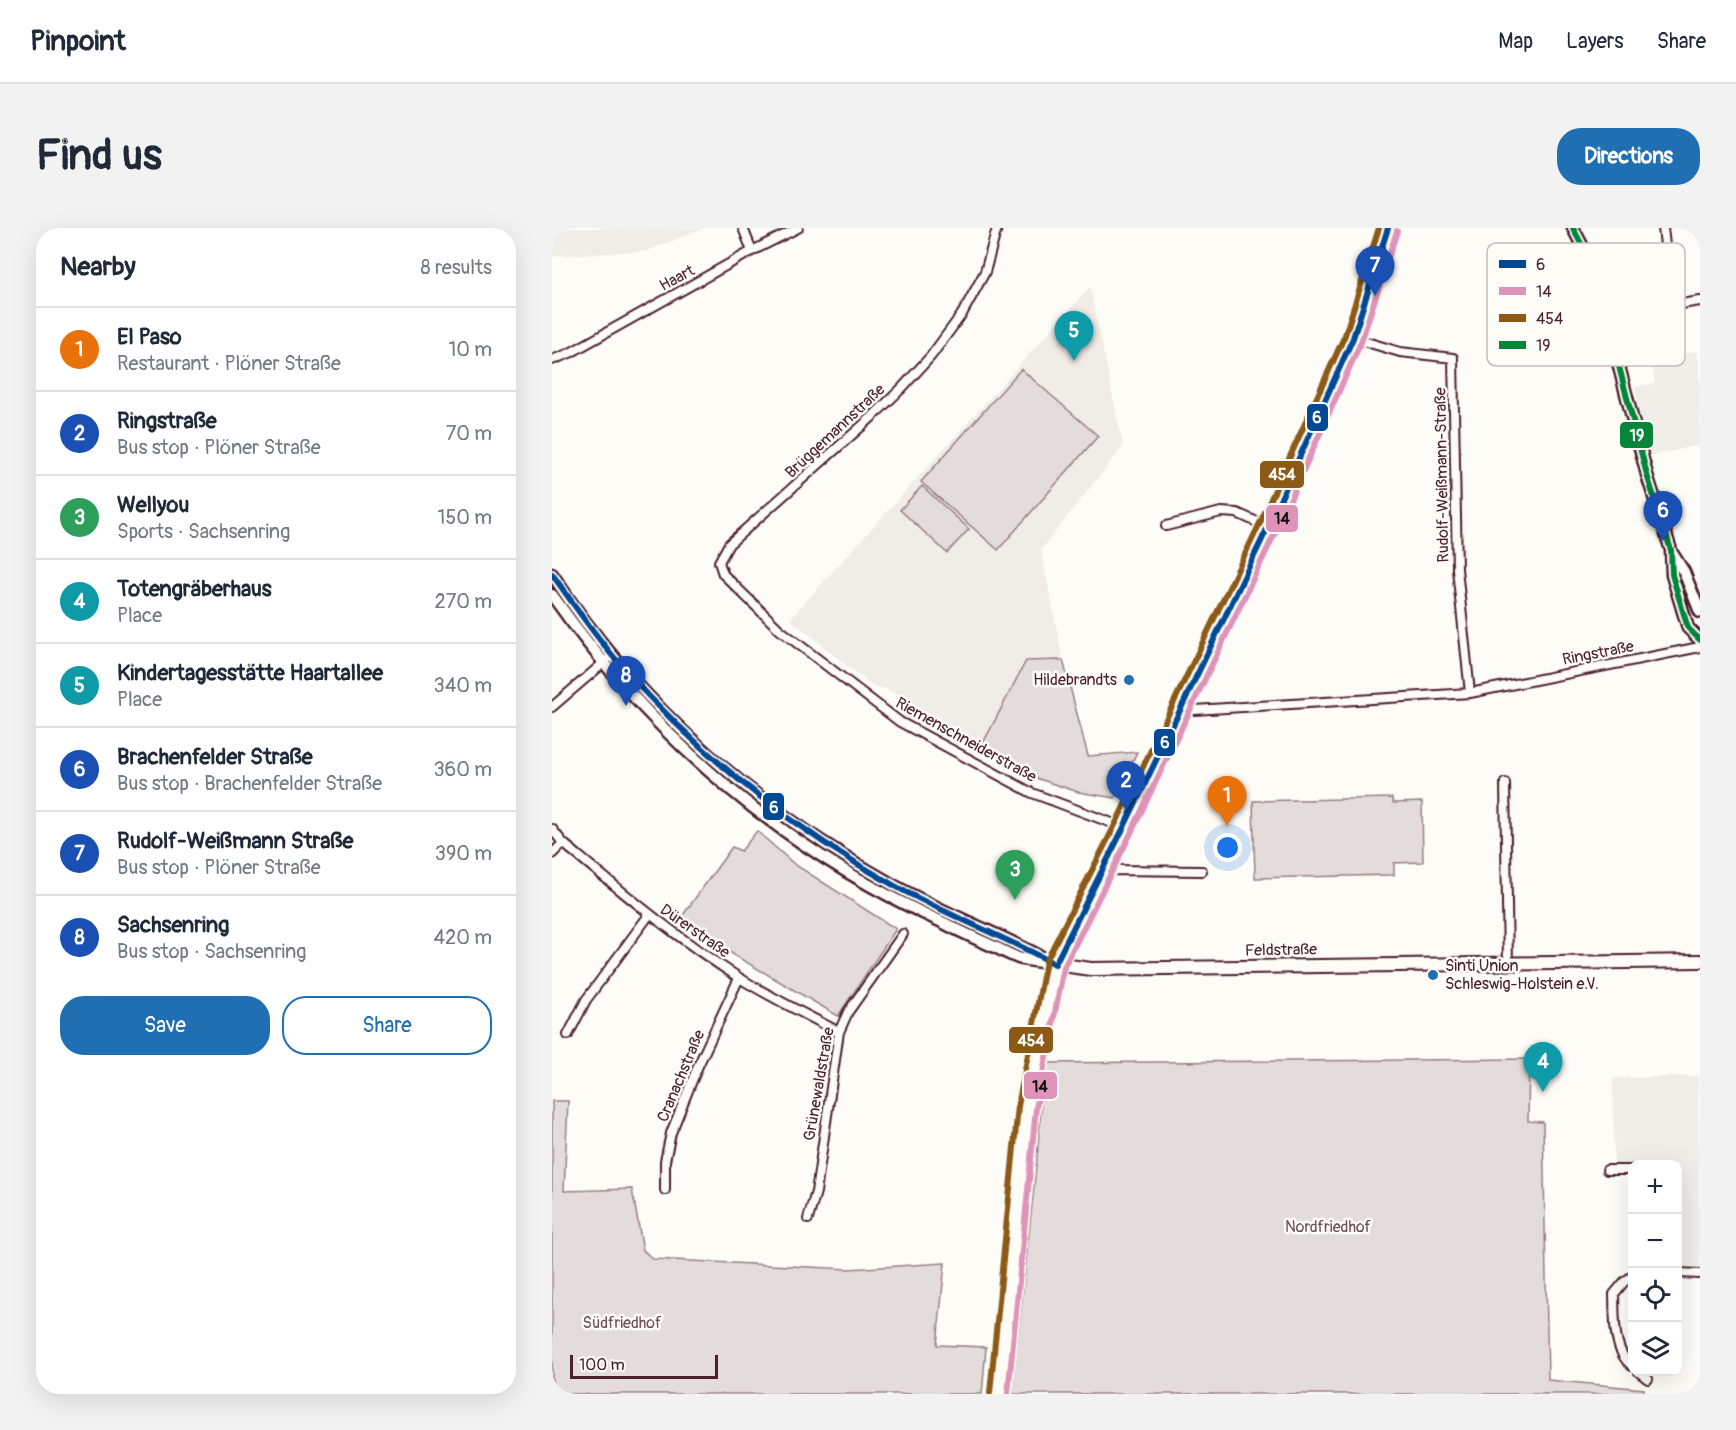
<!DOCTYPE html>
<html lang="en">
<head>
<meta charset="utf-8">
<style>
	body { margin:0; font-family:Pangolin,sans-serif; background:#f2f2f3; color:#1f2937 }
	.controls { position:absolute; right:18px; bottom:18px; display:grid; overflow:hidden; border-radius:12px; box-shadow:0 6px 24px #0002 }
	.controls button { width:54px; height:54px; display:grid; place-items:center; padding:0; border:0; border-bottom:2px solid #e0e1e3; background:#fff; color:#1f2937; font:30px sans-serif }
	.scale { position:absolute; left:18px; bottom:15px; width:148px; box-sizing:border-box; padding-left:6px; border:3px solid #4a1f2b; border-top:0; font-size:16px; line-height:21px; white-space:nowrap; color:#4a1f2b; -webkit-text-stroke:4px #fdfcf7; paint-order:stroke }
	.you { position:absolute; left:676px; top:620px; width:21px; height:21px; margin:-15px; border:4px solid #fff; border-radius:50%; background:#1a73e8; box-shadow:0 0 0 9px #1a73e833 }
	.badge { display:grid; place-items:center; width:39px; height:39px; border-radius:50%; background:#1f6fb2; color:#fff; font-size:20px; font-weight:700 }
	.pin { position:absolute; translate:-50% -50px; filter:drop-shadow(0 2px 3px #0008) }
	.pin::after { content:''; position:absolute; top:32px; width:21px; height:18px; background:inherit; clip-path:polygon(0 0,100% 0,50% 100%) }
	.list { margin:0; padding:0; list-style:none }
	h2 { display:flex; justify-content:space-between; align-items:center; height:78px; margin:0; padding:0 24px; font-size:26px }
	h2 small { font-size:20px; font-weight:400; color:#747a83 }
	.list li { display:grid; grid-template-columns:39px 1fr auto; gap:18px; align-items:center; box-sizing:border-box; height:84px; padding:0 24px; border-top:2px solid #e0e1e3 }
	.list b { display:block; font-size:22px; white-space:nowrap }
	.list p { margin:0; font-size:20px; white-space:nowrap; color:#747a83 }
	.list em { font-size:20px; font-style:normal; color:#747a83 }
	.actions { display:flex; gap:12px; padding:18px 24px }
	.actions a { flex:1; padding:14px 0; border:2px solid #1f6fb2; border-radius:24px; text-align:center; font-size:21px; color:#1f6fb2 }
	.actions .main { background:#1f6fb2; color:#fff }
	.icon { flex:none; width:33px; height:33px; fill:none; stroke:currentColor; stroke-width:2; stroke-linecap:round; stroke-linejoin:round }
	.map { position:relative; flex:none; width:1148px; height:1166px; overflow:hidden; border-radius:24px }
	header { display:flex; align-items:center; gap:36px; box-sizing:border-box; height:84px; padding:0 30px; background:#fff; border-bottom:2px solid #e0e1e3 }
	header strong { font-size:28px }
	nav { display:flex; gap:33px; margin-inline-start:auto; font-size:21px }
	.intro { display:flex; align-items:center; justify-content:space-between; box-sizing:border-box; height:144px; padding:0 36px }
	h1 { margin:0; font-size:42px }
	.button { padding:15px 27px; border-radius:24px; background:#1f6fb2; color:#fff; font-size:21px; font-weight:700 }
	main { display:flex; gap:36px; padding:0 36px }
	aside { flex:1; background:#fff; border-radius:24px; box-shadow:0 6px 24px #0002 }
	.map>svg:first-child { display:block }
</style>
</head>
<body>
<header>
<strong>Pinpoint</strong>
<nav><a>Map</a><a>Layers</a><a>Share</a></nav>
</header>
<div class="intro"><h1>Find us</h1><a class="button">Directions</a></div>
<main>
<aside>
<h2>Nearby<small>8 results</small></h2>
<ul class="list">
<li><span class="badge" style="background:#e8710a">1</span><div><b>El Paso</b><p>Restaurant · Plöner Straße</p></div><em>10 m</em></li>
<li><span class="badge" style="background:#1a4fb4">2</span><div><b>Ringstraße</b><p>Bus stop · Plöner Straße</p></div><em>70 m</em></li>
<li><span class="badge" style="background:#2e9e5b">3</span><div><b>Wellyou</b><p>Sports · Sachsenring</p></div><em>150 m</em></li>
<li><span class="badge" style="background:#0f9aa8">4</span><div><b>Totengräberhaus</b><p>Place</p></div><em>270 m</em></li>
<li><span class="badge" style="background:#0f9aa8">5</span><div><b>Kindertagesstätte Haartallee</b><p>Place</p></div><em>340 m</em></li>
<li><span class="badge" style="background:#1a4fb4">6</span><div><b>Brachenfelder Straße</b><p>Bus stop · Brachenfelder Straße</p></div><em>360 m</em></li>
<li><span class="badge" style="background:#1a4fb4">7</span><div><b>Rudolf-Weißmann Straße</b><p>Bus stop · Plöner Straße</p></div><em>390 m</em></li>
<li><span class="badge" style="background:#1a4fb4">8</span><div><b>Sachsenring</b><p>Bus stop · Sachsenring</p></div><em>420 m</em></li>
</ul>
<div class="actions"><a class="main">Save</a><a>Share</a></div>
</aside>
<div class="map">
<svg width="1148" height="1166" viewBox="0 0 1148 1166">
	<rect width="100%" height="100%" fill="#fdfcf7"/>
	<filter id="ink" filterUnits="userSpaceOnUse"><feTurbulence type="fractalNoise" baseFrequency=".0167" numOctaves="2"/><feDisplacementMap in="SourceGraphic" scale="12" xChannelSelector="R" yChannelSelector="G"/><feConvolveMatrix kernelMatrix="1 2 1 2 8 2 1 2 1" color-interpolation-filters="sRGB"/></filter>
	<g filter="url(#ink)">
		<path fill="#f0ece8" d="M 0,0 L 151,0 L 95,23 L 0,28 Z
			M 538,59 L 571,218 L 489,322 L 511,432 L 474,434 L 429,519 L 335,461 L 321,459 L 238,391 Z
			M 1145,123 L 1148,141 L 1148,217 L 1097,228 L 1083,159 L 1103,155 L 1099,131 Z
			M 1146,848 L 1148,1042 L 1126,1041 L 1126,936 L 1062,938 L 1061,850 Z"/>
		<path fill="#e3dcda" stroke="#967e82" stroke-width="1.5" d="M 469,141 L 546,208 L 446,322 L 369,254 Z
			M 370,258 L 417,301 L 395,325 L 348,282 Z
			M 511,432 L 536,528 L 585,524 L 563,570 L 526,564 L 475,547 L 429,519 L 474,433 Z
			M 840,570 L 841,575 L 870,574 L 871,634 L 842,635 L 842,647 L 703,650 L 701,573 Z
			M 205,603 L 242,636 L 344,701 L 286,788 L 126,694 L 180,619 L 189,623 Z
			M 977,831 L 976,893 L 991,894 L 996,1152 L 1092,1161 L 1092,1166 L 460,1166 L 485,929 L 493,835 Z
			M 0,873 L 16,873 L 12,963 L 80,961 L 91,1022 L 101,1031 L 297,1041 L 393,1035 L 385,1117 L 434,1119 L 430,1166 L 0,1166 Z"/>
		<g fill="none" stroke-linecap="round" stroke-linejoin="round">
			<defs>
				<path id="street" d="M 191,0 L 200,23
					M 445,0 L 433,44 L 410,86 L 379,128 L 350,160 L 320,189 L 177,316 L 167,334 L 171,346 L 228,402 L 348,494 L 480,565 L 560,595 L 573,597
					M 1111,0 L 1120,78
					M 1054,88 L 1148,73
					M 801,110 L 848,124 L 901,130 L 905,341 L 918,465
					M 0,132 L 18,125 L 200,23 L 246,0
					M 614,298 L 669,284 L 685,285 L 716,299
					M 0,479 L 55,432
					M 626,483 L 918,465 L 1148,419
					M 953,555 L 956,735
					M 0,601 L 11,615 C 68,662 123,709 186,749 C 218,769 253,786 287,804
					M 0,626 L 11,615
					M 550,644 L 561,642 L 650,643
					M 16,807 L 34,772 L 97,687
					M 1055,942 L 1080,942
					M 113,962 L 113,933 L 119,905 L 146,838 L 187,750
					M 256,991 L 264,964 L 287,804 L 296,784 L 351,706
					M 1126,1045 L 1148,1046
					M 1080,1048 L 1072,1054 L 1062,1066 C 1063,1090 1060,1122 1080,1138
					M 1087,1144 L 1096,1151"/>
				<path id="secondary" d="M 1021,0 L 1037,31 L 1054,88 L 1095,247 L 1119,322 L 1120,347 L 1136,400 L 1148,412
					M 1120,325 L 1132,344 L 1148,384
					M 0,346 C 85,477 207,583 343,658 C 395,687 451,707 503,736
					M 0,367 C 101,510 232,622 392,695 C 409,704 427,712 445,720 C 453,724 462,729 470,731 C 479,733 488,734 497,735
					M 503,736 L 573,597 L 716,299 L 801,110 L 836,0"/>
				<path id="primary" d="M 447,1166 L 475,879 L 484,826 L 503,736 L 539,741 L 1148,733"/>
			</defs>
			<use href="#street" stroke="#4a1f2b" stroke-width="12"/>
			<use href="#secondary" stroke="#4a1f2b" stroke-width="15"/>
			<use href="#primary" stroke="#4a1f2b" stroke-width="16"/>
			<use href="#street" stroke="#fdfcf7" stroke-width="8"/>
			<use href="#secondary" stroke="#fdfcf7" stroke-width="10"/>
			<use href="#primary" stroke="#fdfcf7" stroke-width="12"/>
			<defs>
				<path id="bus-1" d="M 0,346 C 23,378 45,411 71,440 C 149,528 241,601 343,658 C 395,687 451,708 503,736
					M 503,736 L 573,597 L 716,299 L 801,110 L 836,0"/>
				<path id="bus-2" d="M 456,1166 L 484,880 L 512,739 L 581,601 L 724,303 L 809,114 L 845,3"/>
				<path id="bus-3" d="M 438,1165 L 466,878 L 494,733 L 565,593 L 708,295 L 793,107 L 827,0"/>
				<path id="bus-4" d="M 1021,0 L 1037,31 L 1054,88 L 1095,247 L 1119,322 L 1120,347 L 1136,400 L 1148,412"/>
			</defs>
			<use href="#bus-1" stroke="#fdfcf7" stroke-width="10"/>
			<use href="#bus-2" stroke="#fdfcf7" stroke-width="10"/>
			<use href="#bus-3" stroke="#fdfcf7" stroke-width="10"/>
			<use href="#bus-4" stroke="#fdfcf7" stroke-width="10"/>
			<use href="#bus-1" stroke="#004996" stroke-width="6"/>
			<use href="#bus-2" stroke="#df93b8" stroke-width="6"/>
			<use href="#bus-3" stroke="#8c5a14" stroke-width="6"/>
			<use href="#bus-4" stroke="#06853b" stroke-width="6"/>
		</g>
	</g>
	<g fill="#1f6fb2" stroke="#fdfcf7" stroke-width="2">
		<circle cx="577" cy="452" r="6"/>
		<circle cx="881" cy="747" r="6"/>
	</g>
	<g text-anchor="middle" dominant-baseline="central" stroke-width="5" stroke-linejoin="round" paint-order="stroke">
		<g font-size="16" fill="#4a1f2b" stroke="#fdfcf7">
			<text transform="translate(125 50) rotate(-28)">Haart</text>
			<text transform="translate(283 203) rotate(-43)">Brüggemannstraße</text>
			<text transform="translate(890 247) rotate(-91)">Rudolf-Weißmann-Straße</text>
			<text transform="translate(1046 425) rotate(-11)">Ringstraße</text>
			<text transform="translate(414 512) rotate(29)">Riemenschneiderstraße</text>
			<text transform="translate(143 703) rotate(35)">Dürerstraße</text>
			<text transform="translate(729 722) rotate(-1)">Feldstraße</text>
			<text transform="translate(129 848) rotate(-67)">Cranachstraße</text>
			<text transform="translate(267 856) rotate(-80)">Grünewaldstraße</text>
		</g>
		<g font-size="16" fill="#4a1f2b" stroke="#fdfcf7" text-anchor="end">
			<text x="565" y="452">Hildebrandts</text>
			<text x="893" y="738" text-anchor="start">Sinti Union<tspan x="893" dy="18">Schleswig-Holstein e.V.</tspan></text>
		</g>
		<g font-size="16" fill="#704e57" stroke="#fdfcf7">
			<text x="776" y="999">Nordfriedhof</text>
			<text x="70" y="1095">Südfriedhof</text>
		</g>
	</g>
	<rect x="935" y="15" width="198" height="123" rx="9" fill="#fdfcf7" stroke="#c7baba" stroke-width="1.5"/>
	<rect x="947" y="32" width="27" height="8" fill="#004996"/>
	<rect x="947" y="59" width="27" height="8" fill="#df93b8"/>
	<rect x="947" y="86" width="27" height="8" fill="#8c5a14"/>
	<rect x="947" y="113" width="27" height="8" fill="#06853b"/>
	<g font-size="16" fill="#4a1f2b">
		<text x="984" y="42">6</text>
		<text x="984" y="69">14</text>
		<text x="984" y="96">454</text>
		<text x="984" y="123">19</text>
	</g>
	<g stroke="#fdfcf7" stroke-width="2">
		<rect x="754" y="175" width="23" height="29" rx="6" fill="#004996"/>
		<rect x="1067" y="193" width="35" height="28" rx="6" fill="#06853b"/>
		<rect x="707" y="232" width="46" height="29" rx="6" fill="#8c5a14"/>
		<rect x="713" y="276" width="34" height="29" rx="6" fill="#df93b8"/>
		<rect x="601" y="500" width="23" height="29" rx="6" fill="#004996"/>
		<rect x="210" y="564" width="23" height="29" rx="6" fill="#004996"/>
		<rect x="456" y="798" width="46" height="28" rx="6" fill="#8c5a14"/>
		<rect x="471" y="843" width="35" height="29" rx="6" fill="#df93b8"/>
	</g>
	<g font-size="16" text-anchor="middle" font-weight="bold" fill="#fff">
		<text x="765" y="195">6</text>
		<text x="1085" y="213">19</text>
		<text x="730" y="252">454</text>
		<text x="613" y="520">6</text>
		<text x="222" y="585">6</text>
		<text x="479" y="818">454</text>
	</g>
	<g font-size="16" text-anchor="middle" font-weight="bold" fill="#111">
		<text x="730" y="296">14</text>
		<text x="488" y="864">14</text>
	</g>
</svg>
<div class="controls">
<button>+</button>
<button>−</button>
<button><svg class="icon" aria-label="locate" viewBox="0 0 24 24"><circle cx="12" cy="12" r="6"/><path d="M12 2v4M12 18v4M2 12h4M18 12h4"/></svg></button>
<button><svg class="icon" aria-label="layers" viewBox="0 0 24 24"><path d="M12 4l9 5-9 5-9-5zM3 14l9 5 9-5"/></svg></button>
</div>
<div class="scale">100 m</div>
<div class="you"></div>
<div class="pin badge" style="left:675px;top:598px;background:#e8710a">1</div>
<div class="pin badge" style="left:574px;top:583px;background:#1a4fb4">2</div>
<div class="pin badge" style="left:463px;top:672px;background:#2e9e5b">3</div>
<div class="pin badge" style="left:991px;top:864px;background:#0f9aa8">4</div>
<div class="pin badge" style="left:522px;top:133px;background:#0f9aa8">5</div>
<div class="pin badge" style="left:1111px;top:313px;background:#1a4fb4">6</div>
<div class="pin badge" style="left:823px;top:68px;background:#1a4fb4">7</div>
<div class="pin badge" style="left:74px;top:478px;background:#1a4fb4">8</div>
</div>
</main>
</body>
</html>
